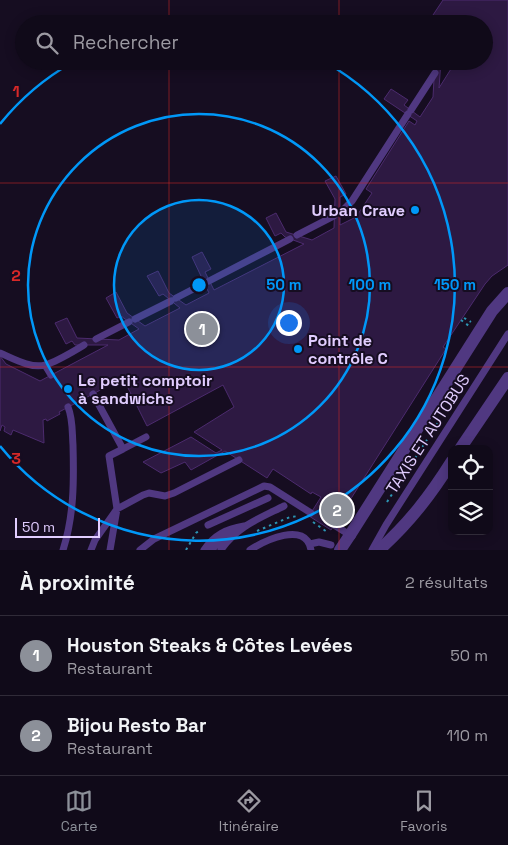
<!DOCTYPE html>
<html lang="fr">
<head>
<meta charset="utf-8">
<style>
	body { margin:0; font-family:"Space Grotesk",sans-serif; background:#1e1826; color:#f1f3f6 }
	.controls { position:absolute; right:15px; bottom:15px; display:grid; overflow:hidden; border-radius:10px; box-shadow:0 2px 12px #0003 }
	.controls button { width:45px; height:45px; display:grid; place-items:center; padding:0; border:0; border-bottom:1px solid #302b38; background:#100a19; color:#f1f3f6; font:25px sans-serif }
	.scale { position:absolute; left:15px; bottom:12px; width:85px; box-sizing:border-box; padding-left:5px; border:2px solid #e1cdff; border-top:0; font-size:14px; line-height:18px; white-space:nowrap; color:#e1cdff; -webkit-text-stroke:4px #160d21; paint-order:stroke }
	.you { position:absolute; left:288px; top:322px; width:18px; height:18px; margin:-12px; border:4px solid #fff; border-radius:50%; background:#1a73e8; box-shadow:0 0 0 8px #1a73e833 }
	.badge { display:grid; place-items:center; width:32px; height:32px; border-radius:50%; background:#8c9099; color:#fff; font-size:16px; font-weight:700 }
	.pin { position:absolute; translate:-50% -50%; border:2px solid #fff; box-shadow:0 1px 5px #0006 }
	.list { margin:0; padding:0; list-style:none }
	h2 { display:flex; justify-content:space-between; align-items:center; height:65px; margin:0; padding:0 20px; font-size:21px }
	h2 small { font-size:16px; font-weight:400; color:#9c9aa2 }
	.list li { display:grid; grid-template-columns:32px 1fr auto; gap:15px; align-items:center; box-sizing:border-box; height:80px; padding:0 20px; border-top:1px solid #302b38 }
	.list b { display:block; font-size:19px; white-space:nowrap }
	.list p { margin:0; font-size:16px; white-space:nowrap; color:#9c9aa2 }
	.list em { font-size:16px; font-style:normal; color:#9c9aa2 }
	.icon { flex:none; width:28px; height:28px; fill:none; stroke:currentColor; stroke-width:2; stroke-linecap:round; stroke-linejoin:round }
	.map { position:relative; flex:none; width:508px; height:550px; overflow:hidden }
	.search { position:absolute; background:#100a19; box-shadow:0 2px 12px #0003; left:15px; right:15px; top:15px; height:55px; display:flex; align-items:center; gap:12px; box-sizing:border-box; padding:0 18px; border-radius:28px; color:#9c9aa2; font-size:19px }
	.sheet { height:225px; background:#100a19 }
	nav { display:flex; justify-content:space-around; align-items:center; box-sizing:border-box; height:70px; border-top:1px solid #302b38; background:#100a19; font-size:14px; color:#9c9aa2 }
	nav a { display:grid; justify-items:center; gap:2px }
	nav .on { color:#8c9099 }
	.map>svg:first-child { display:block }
</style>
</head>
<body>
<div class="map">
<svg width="508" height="550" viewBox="0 0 508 550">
	<rect width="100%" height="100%" fill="#160d21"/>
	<path fill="#2d1942" stroke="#4c2b6e" d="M 443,0 L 508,0 L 508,265 L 492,276 L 485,284 L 443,347 L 446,349 L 331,530 L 309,516 L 321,497 L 312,492 L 311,494 L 273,469 L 267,478 L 225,451 L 191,470 L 185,462 L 161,473 L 143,462 L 191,437 L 216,453 L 222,450 L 194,432 L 234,407 L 223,385 L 147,426 L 123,378 L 59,412 L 60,414 L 47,421 L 46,419 L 43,420 L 44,443 L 13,430 L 11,435 L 4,431 L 5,427 L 2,425 L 0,431 L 0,356 L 6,364 L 40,381 L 108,345 L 75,345 L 72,341 L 66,344 L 55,323 L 67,318 L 77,338 L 119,340 L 139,329 L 121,316 L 117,318 L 106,298 L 116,292 L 127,313 L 145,326 L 180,308 L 163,294 L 159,296 L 147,276 L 158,271 L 169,293 L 186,305 L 209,293 L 192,257 L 202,252 L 211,269 L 205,272 L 214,290 L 304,244 L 285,237 L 281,233 L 275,236 L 266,218 L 276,213 L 286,232 L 312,240 L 334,228 L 335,199 L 325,181 L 336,176 L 346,194 L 340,197 L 340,225 L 356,217 L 372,193 L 366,189 L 409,121 L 415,125 L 417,121 L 384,99 L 391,89 L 408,100 L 404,105 L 420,117 L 433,97 L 435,61 L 441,61 L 439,88 L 456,61 L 484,61 L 484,24 L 427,24 Z"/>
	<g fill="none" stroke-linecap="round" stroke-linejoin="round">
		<path stroke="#2d95b3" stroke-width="2" stroke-dasharray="2.5 4" stroke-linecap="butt" d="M 464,318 L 471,322
			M 461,320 L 469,326
			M 387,502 L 439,421
			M 345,508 L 352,512
			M 313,522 L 327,532
			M 257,531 L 290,517 L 299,516
			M 186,550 L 196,533 L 200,530"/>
		<path stroke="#503881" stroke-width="7" d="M 441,64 L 442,61
			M 411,110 L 435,73
			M 340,213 L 352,201 L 408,114
			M 297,235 L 334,216
			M 209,281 L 290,239
			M 176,298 L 205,283
			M 135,319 L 171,301
			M 96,339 L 129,322
			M 0,353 C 12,358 31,369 45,365 C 58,361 72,352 84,345
			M 45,365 L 51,375
			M 93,394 L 123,449 L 109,456 L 117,509 L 110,550
			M 123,449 L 146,437
			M 208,525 L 268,498
			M 334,525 L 350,535
			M 310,544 L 319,542 L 331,545
			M 63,550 C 74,516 74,481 73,445 C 72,432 73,419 68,407
			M 91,550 L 95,540 L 117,509 L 143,495 L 149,493 L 165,496 L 174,493 L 239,460
			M 140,550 L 154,539 L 264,486 L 270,487 L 311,513
			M 204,550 C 214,535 226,529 244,526
			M 212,550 L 219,541 L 230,534
			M 221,550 C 236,527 260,518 284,506
			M 250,550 C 264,541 306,520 311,550
			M 372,550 L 386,525 L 508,334"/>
		<path stroke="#503881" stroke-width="12" d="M 460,449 L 508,378
			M 340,550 L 350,535
			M 379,550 C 409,523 430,496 452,461"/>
		<path stroke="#503881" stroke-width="12" d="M 350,535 L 492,311 L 508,293"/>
	</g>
	<path fill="none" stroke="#d62828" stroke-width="1" stroke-opacity="0.55" d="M 169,0 L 169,24M 339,0 L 339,24M 169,61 L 169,550M 339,61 L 339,550M 0,183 L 508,183M 0,367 L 508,367"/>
	<circle cx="199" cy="285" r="85" fill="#0098f8" fill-opacity=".12"/>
	<g fill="none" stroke="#0098f8" stroke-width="2.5">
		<circle cx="199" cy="285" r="85"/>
		<circle cx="199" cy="285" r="171"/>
		<path d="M0 124A256 256 0 0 1 73 62M325 62A256 256 0 1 1 0 446"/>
	</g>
	<g fill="#0098f8" stroke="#160d21" stroke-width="2">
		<circle cx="415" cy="210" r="5"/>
		<circle cx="298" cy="349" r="5"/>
		<circle cx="68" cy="389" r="5"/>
	</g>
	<g text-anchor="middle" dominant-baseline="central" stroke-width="4" stroke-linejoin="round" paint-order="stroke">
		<g font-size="16" font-weight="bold" fill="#e1cdff" stroke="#160d21" text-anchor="start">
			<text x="405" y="210" text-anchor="end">Urban Crave</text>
			<text x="308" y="340">Point de<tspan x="308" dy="18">contrôle C</tspan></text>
			<text x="78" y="380">Le petit comptoir<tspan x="78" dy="18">à sandwichs</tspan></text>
		</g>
		<g font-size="16" fill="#e1cdff" stroke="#160d21">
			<text transform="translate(428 434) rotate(-57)">TAXIS ET AUTOBUS</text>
		</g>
	</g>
	<g font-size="16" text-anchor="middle" font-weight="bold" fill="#d62828" stroke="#160d21" stroke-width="4" stroke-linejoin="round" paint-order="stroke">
		<text x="16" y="97">1</text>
		<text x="16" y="281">2</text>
		<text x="16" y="464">3</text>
	</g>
	<circle cx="199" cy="285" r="8" fill="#0098f8" stroke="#160d21" stroke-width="2.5"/>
	<g font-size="15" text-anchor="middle" font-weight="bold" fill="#0098f8" stroke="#160d21" stroke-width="4" stroke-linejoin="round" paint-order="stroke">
		<text x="284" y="290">50 m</text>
		<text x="370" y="290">100 m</text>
		<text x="455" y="290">150 m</text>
	</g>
</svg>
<div class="controls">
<button><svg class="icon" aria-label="locate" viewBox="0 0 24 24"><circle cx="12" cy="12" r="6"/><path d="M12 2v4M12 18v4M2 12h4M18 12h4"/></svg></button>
<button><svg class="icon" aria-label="layers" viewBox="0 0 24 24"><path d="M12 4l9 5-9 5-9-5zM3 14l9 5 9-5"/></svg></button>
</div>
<div class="scale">50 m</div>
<div class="you"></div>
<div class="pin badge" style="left:202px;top:329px">1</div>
<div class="pin badge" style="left:337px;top:510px">2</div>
<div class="search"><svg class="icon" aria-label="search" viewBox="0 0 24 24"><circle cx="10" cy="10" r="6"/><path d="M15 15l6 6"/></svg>Rechercher</div>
</div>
<section class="sheet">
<h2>À proximité<small>2 résultats</small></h2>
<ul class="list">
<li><span class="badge">1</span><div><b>Houston Steaks &amp; Côtes Levées</b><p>Restaurant</p></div><em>50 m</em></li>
<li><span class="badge">2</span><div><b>Bijou Resto Bar</b><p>Restaurant</p></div><em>110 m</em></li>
</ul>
</section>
<nav>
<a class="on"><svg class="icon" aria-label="map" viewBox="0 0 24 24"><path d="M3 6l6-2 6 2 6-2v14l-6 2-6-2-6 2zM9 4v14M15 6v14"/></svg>Carte</a>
<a><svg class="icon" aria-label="directions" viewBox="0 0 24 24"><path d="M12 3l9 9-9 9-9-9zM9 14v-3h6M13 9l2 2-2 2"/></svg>Itinéraire</a>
<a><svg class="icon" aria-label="saved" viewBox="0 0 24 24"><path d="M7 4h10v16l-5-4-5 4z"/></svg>Favoris</a>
</nav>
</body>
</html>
